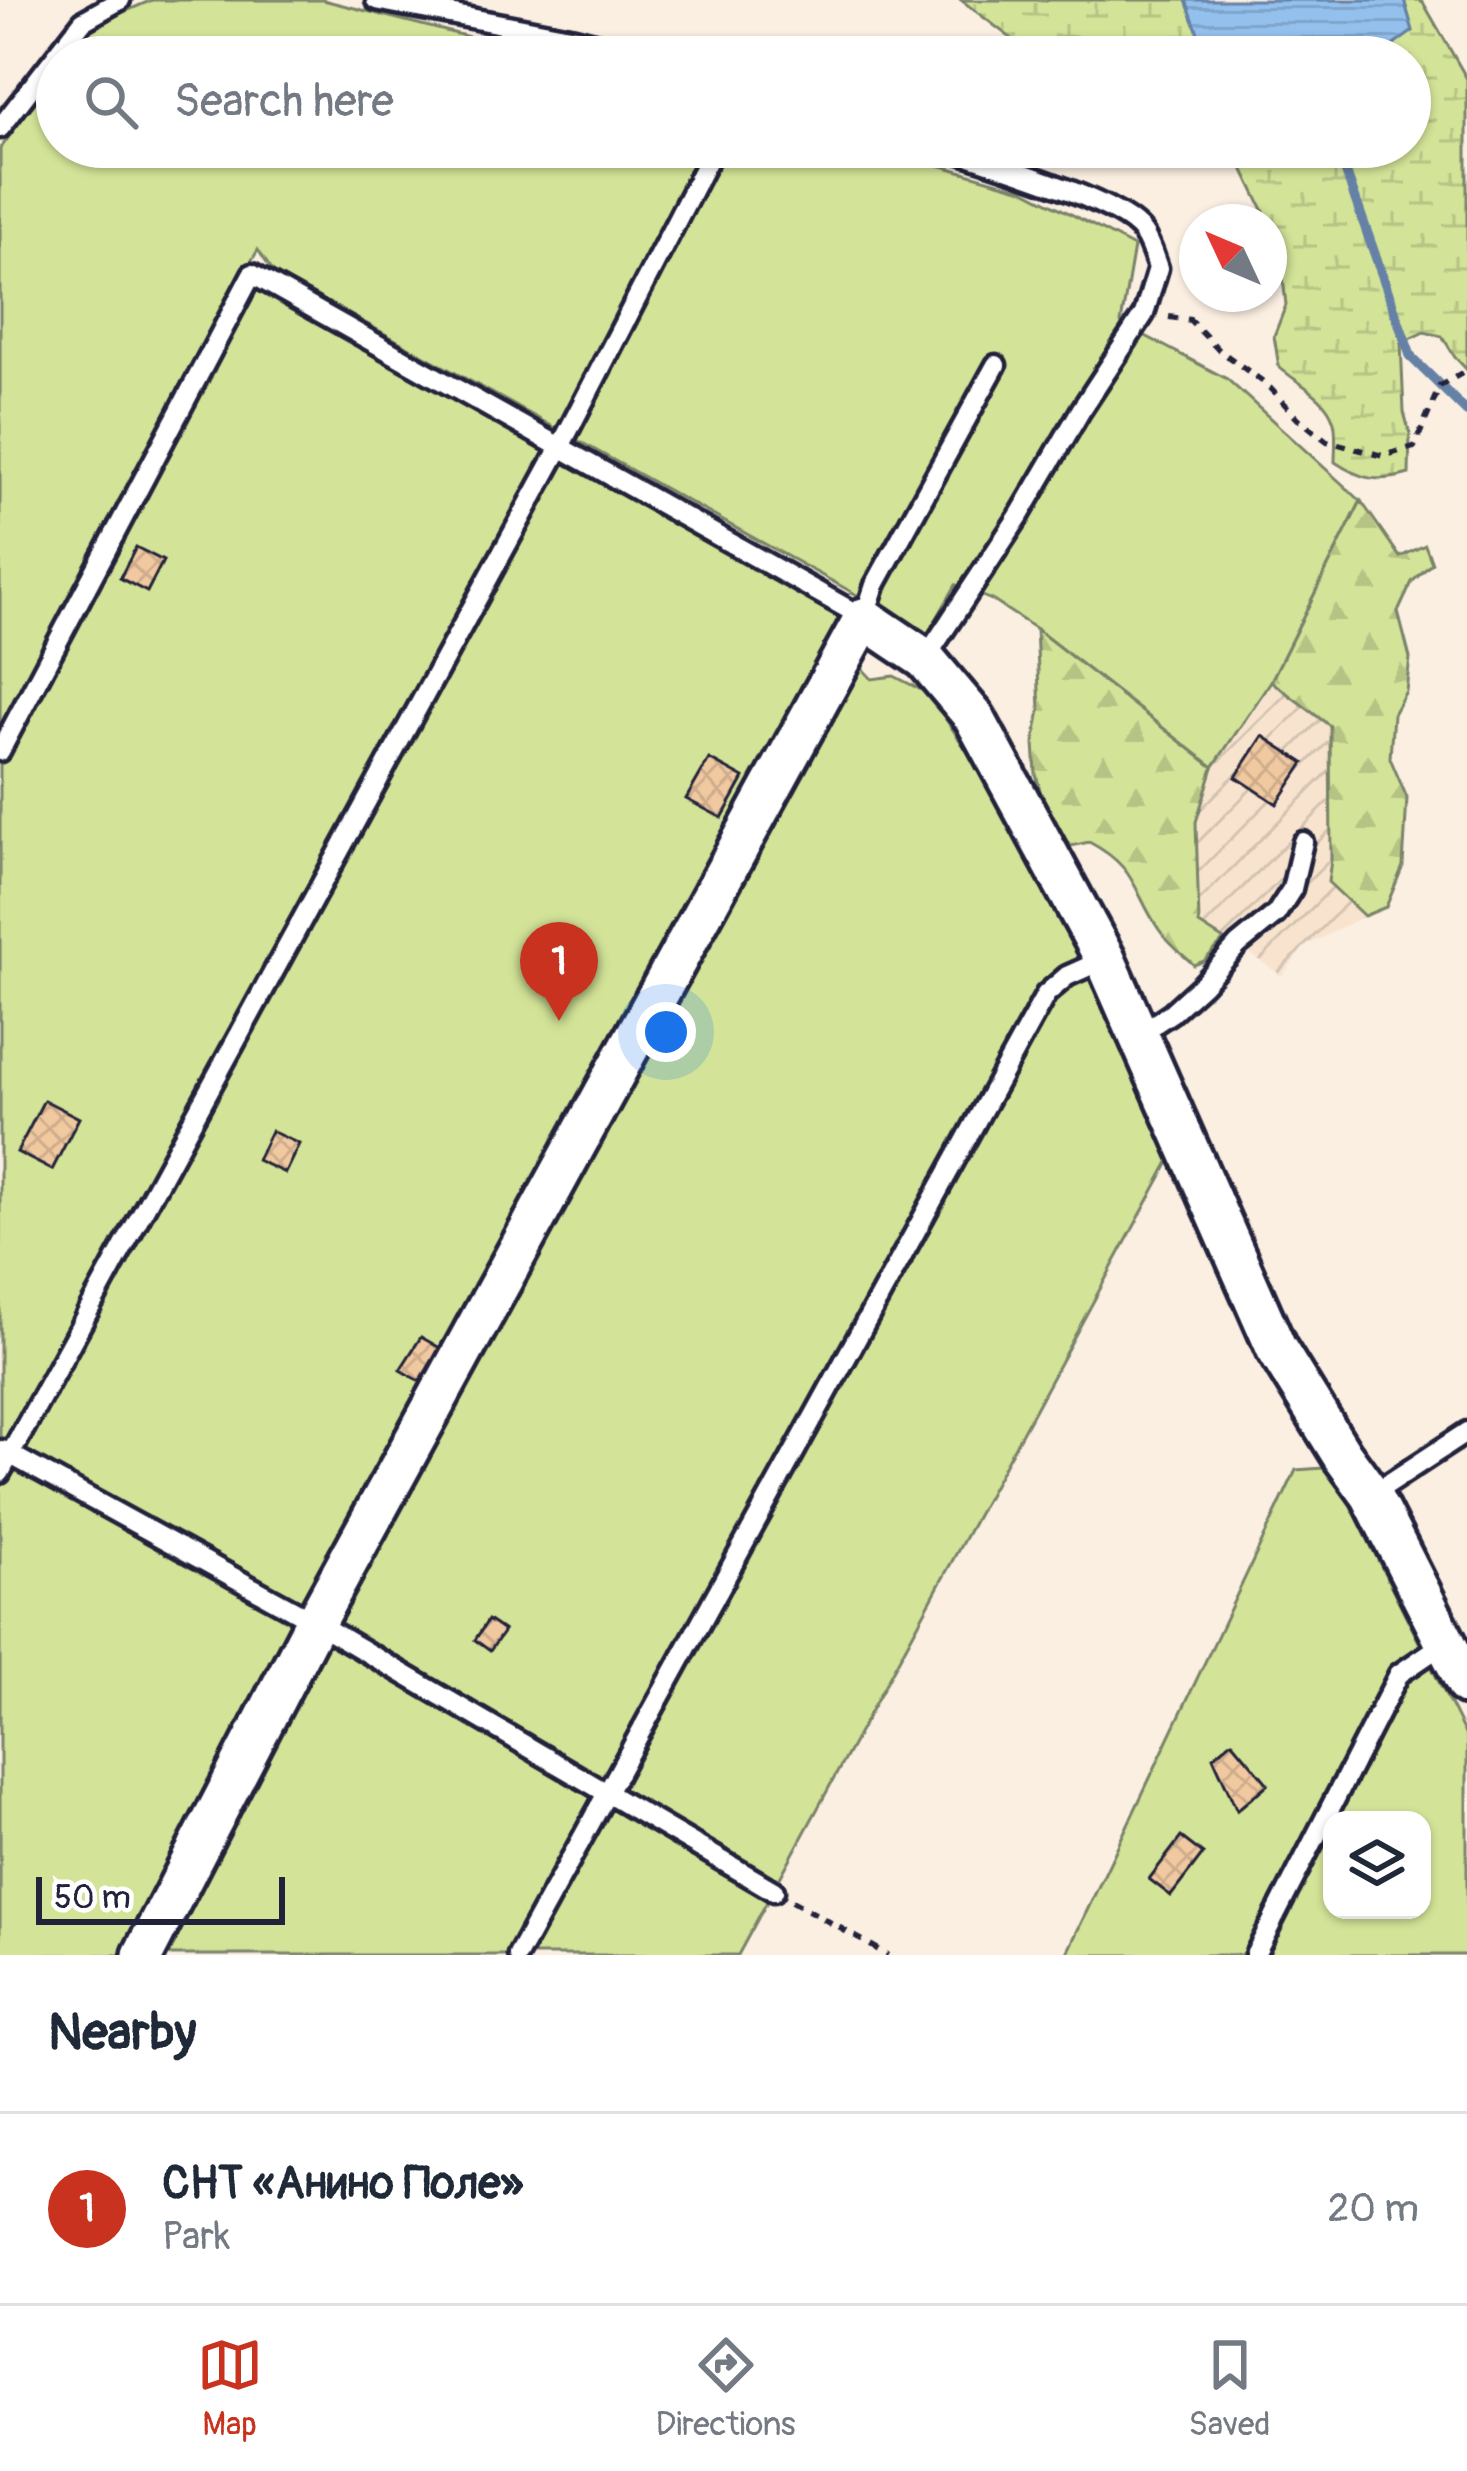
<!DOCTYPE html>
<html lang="en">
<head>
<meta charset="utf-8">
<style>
	body { margin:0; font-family:Pangolin,sans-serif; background:#f6f6f7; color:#1f2937 }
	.controls { position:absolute; right:36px; bottom:36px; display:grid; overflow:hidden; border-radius:24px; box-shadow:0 3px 9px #0004 }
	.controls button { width:108px; height:108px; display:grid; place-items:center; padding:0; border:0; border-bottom:3px solid #e0e1e3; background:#fff; color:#1f2937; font:60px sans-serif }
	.compass { position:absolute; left:1179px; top:204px; width:108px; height:108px; border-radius:50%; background:#fff; box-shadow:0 3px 9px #0004; rotate:314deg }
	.scale { position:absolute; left:36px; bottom:30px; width:249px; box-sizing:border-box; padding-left:12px; border:6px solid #22223b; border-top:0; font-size:33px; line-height:42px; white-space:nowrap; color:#22223b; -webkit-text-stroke:9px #fff; paint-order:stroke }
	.you { position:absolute; left:666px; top:1032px; width:42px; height:42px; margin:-30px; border:9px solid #fff; border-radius:50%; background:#1a73e8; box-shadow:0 0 0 18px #1a73e833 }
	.badge { display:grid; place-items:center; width:78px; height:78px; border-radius:50%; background:#c8321e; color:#fff; font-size:39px; font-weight:700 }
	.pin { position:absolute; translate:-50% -99px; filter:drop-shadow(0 3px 6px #0008) }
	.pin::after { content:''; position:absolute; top:63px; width:42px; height:36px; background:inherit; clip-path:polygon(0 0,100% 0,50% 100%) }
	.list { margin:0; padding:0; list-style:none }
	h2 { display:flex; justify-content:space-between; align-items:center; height:156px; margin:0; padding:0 48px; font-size:51px }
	h2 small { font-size:39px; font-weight:400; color:#747a83 }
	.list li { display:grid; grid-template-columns:78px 1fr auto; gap:36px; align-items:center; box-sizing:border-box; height:192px; padding:0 48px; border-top:3px solid #e0e1e3 }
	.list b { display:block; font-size:45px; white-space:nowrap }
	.list p { margin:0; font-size:39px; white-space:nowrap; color:#747a83 }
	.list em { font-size:39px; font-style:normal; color:#747a83 }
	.icon { flex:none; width:66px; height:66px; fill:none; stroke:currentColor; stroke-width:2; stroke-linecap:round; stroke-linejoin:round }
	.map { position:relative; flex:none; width:1467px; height:1955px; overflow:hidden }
	.search { position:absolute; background:#fff; box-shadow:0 3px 9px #0004; left:36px; right:36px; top:36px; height:132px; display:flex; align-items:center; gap:30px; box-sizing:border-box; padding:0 42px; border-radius:66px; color:#747a83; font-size:45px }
	.sheet { height:348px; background:#fff }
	nav { display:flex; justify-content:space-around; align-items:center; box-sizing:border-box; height:168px; border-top:3px solid #e0e1e3; background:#fff; font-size:33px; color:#747a83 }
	nav a { display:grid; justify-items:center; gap:6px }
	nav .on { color:#c8321e }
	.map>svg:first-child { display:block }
</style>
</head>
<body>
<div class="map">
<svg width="1467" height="1955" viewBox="0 0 1467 1955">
	<defs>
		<pattern id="industrial-furrows" width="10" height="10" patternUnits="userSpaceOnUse" patternTransform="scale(3)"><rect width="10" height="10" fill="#f8e4ce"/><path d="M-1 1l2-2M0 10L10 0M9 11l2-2" fill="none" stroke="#d4c3b2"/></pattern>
		<pattern id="forest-firs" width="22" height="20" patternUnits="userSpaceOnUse" patternTransform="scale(3)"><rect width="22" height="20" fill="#d3e498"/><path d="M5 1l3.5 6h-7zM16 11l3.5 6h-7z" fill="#b5c384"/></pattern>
		<pattern id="wetland-marsh" width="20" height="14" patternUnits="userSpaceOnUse" patternTransform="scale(3)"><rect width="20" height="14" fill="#d3e498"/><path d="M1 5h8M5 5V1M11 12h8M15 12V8" fill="none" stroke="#b5c384"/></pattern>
		<pattern id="water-rules" width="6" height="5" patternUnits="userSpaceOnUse" patternTransform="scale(3)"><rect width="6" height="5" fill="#93c0ed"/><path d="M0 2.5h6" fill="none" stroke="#7ea5cc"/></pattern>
		<pattern id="building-cross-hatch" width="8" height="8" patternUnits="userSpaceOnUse" patternTransform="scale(3)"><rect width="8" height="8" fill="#f1c9a0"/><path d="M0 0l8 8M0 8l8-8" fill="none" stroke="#ceac8b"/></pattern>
	</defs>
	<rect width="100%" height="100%" fill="#fbefe2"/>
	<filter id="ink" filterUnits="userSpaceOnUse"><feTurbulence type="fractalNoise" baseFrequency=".00833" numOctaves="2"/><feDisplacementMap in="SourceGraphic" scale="24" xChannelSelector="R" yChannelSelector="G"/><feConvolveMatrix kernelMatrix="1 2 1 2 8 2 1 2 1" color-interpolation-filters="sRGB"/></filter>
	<g filter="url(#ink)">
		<path fill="url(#industrial-furrows)" d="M 1271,681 L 1330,726 L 1331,860 L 1328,882 L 1364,916 L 1304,947 L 1282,976 L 1238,945 L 1224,940 L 1199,925 L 1196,821 L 1213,767 Z"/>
		<path fill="#d3e498" stroke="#7a836a" stroke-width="3" fill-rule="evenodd" d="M 152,0 L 323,0 L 548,57 L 68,57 L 91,26 Z
			M 57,71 L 57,147 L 875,147 L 1023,189 L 1134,247 L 1121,323 L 1227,379 L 1361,501 L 1271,681 L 1213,767 L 1036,629 L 992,600 L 956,585 L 925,639 L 886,611 L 273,272 L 258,250 L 242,277 L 841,618 L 836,641 L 872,679 L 894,676 L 929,694 L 973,760 L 1086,947 L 1174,1153 L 738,1955 L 0,1955 L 0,149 Z
			M 1323,1468 L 1348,1500 L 1467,1738 L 1467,1955 L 1066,1955 L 1296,1470 ZM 1332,1820 L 1422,1820 L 1422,1910 L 1332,1910 Z"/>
		<path fill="url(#forest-firs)" stroke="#7a836a" stroke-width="3" d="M 1361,501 L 1400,557 L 1425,545 L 1432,563 L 1412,582 L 1398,612 L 1410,658 L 1406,691 L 1393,714 L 1390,758 L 1407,798 L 1403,866 L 1386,907 L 1364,916 L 1328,882 L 1331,860 L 1330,726 L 1271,681 Z
			M 1036,629 L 1213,767 L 1196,822 L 1199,924 L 1224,940 L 1204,961 L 1194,965 C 1182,954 1169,944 1160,931 C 1132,890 1138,868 1089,842 L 1067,847 L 1051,834 L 1036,774 L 1034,743 L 1040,710 Z"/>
		<path fill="url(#wetland-marsh)" stroke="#7a836a" stroke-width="3" d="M 961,0 L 1186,0 L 1207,57 L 1153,55 L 1044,57 L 1029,52 Z
			M 1404,0 L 1419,0 L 1424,4 L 1467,79 L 1467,370 L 1455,357 L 1442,336 L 1424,332 L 1401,343 L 1404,412 L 1410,434 L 1409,474 C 1378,483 1362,480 1335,462 C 1335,450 1337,434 1334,422 C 1327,396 1298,384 1279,367 L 1274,336 L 1286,305 L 1283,278 L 1269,222 L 1239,160 L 1238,147 L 1410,147 L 1410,57 L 1377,57 L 1413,31 Z"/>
		<path fill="url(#water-rules)" stroke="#6681a6" stroke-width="3" d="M 1186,0 L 1404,0 L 1413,31 L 1377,57 L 1207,57 Z"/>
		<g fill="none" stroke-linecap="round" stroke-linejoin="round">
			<path stroke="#6681a6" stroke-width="10" d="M 1337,147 L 1411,357 L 1467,412"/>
		</g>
		<path fill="url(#building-cross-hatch)" stroke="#22223b" stroke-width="3" d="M 136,547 L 163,561 L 147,592 L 120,578 Z
			M 1263,736 L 1304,763 L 1277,804 L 1236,777 Z
			M 709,759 L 744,778 L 722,818 L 686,799 Z
			M 44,1100 L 79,1118 L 52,1170 L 17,1152 Z
			M 271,1131 L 299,1144 L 285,1173 L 257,1160 Z
			M 421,1337 L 440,1348 L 420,1381 L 400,1370 Z
			M 488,1620 L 504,1631 L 490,1651 L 475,1640 Z
			M 1232,1741 L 1268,1784 L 1237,1810 L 1213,1757 Z
			M 1181,1837 L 1203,1854 L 1171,1896 L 1149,1879 Z"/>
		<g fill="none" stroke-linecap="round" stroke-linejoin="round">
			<defs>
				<path id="lane" d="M 376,0 L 575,38 L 649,57
					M 0,128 L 83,21 L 120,0
					M 925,659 L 1019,516 L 1081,410 L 1144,314 L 1158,268 C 1154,257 1150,243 1143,233 C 1121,200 984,161 942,147
					M 0,751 L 252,274 L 864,618 L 875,585 L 996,365
					M 1138,1035 L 1171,1013 L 1203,984 L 1238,945 L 1276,914 L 1292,889 L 1303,842
					M 2,1450 L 315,1622 L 774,1891
					M 0,1473 L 560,447 L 709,158
					M 1371,1495 L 1467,1432
					M 518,1955 L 1046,994 L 1067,976 L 1105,959
					M 1255,1955 L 1399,1674 L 1446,1642"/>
				<path id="street" d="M 143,1955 L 315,1622 L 864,618 L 925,659 L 974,717 L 1105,959 L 1276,1348 L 1342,1455 L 1371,1495 L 1467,1685"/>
			</defs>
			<use href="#lane" stroke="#22223b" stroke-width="27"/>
			<use href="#street" stroke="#22223b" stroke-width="48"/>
			<path stroke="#22223b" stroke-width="6" stroke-dasharray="9 9" stroke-linecap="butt" d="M 1169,317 L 1190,320 L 1219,350 L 1266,384 L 1299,419 L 1327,441 L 1383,456 L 1414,447 L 1440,386 L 1467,370
				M 792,1901 L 888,1955"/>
			<use href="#lane" stroke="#fff" stroke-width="18"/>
			<use href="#street" stroke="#fff" stroke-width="39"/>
		</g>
	</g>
</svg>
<div class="controls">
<button><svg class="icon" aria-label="layers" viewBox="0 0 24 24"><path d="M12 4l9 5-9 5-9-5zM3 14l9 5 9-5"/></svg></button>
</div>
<svg class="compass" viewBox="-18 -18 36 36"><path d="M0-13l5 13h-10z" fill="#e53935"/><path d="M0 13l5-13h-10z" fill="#747a83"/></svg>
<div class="scale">50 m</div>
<div class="you"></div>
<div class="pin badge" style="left:559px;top:1021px">1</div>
<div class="search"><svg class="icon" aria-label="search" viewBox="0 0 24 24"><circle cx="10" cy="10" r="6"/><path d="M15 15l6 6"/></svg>Search here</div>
</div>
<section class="sheet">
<h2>Nearby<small></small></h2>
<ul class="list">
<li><span class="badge">1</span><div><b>СНТ «Анино Поле»</b><p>Park</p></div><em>20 m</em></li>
</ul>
</section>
<nav>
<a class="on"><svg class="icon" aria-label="map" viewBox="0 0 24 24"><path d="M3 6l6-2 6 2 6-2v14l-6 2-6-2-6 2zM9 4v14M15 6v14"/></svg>Map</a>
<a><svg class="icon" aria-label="directions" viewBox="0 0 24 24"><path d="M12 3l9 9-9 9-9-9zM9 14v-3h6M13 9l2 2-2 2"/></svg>Directions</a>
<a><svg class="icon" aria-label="saved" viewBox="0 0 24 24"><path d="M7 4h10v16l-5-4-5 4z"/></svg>Saved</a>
</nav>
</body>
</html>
